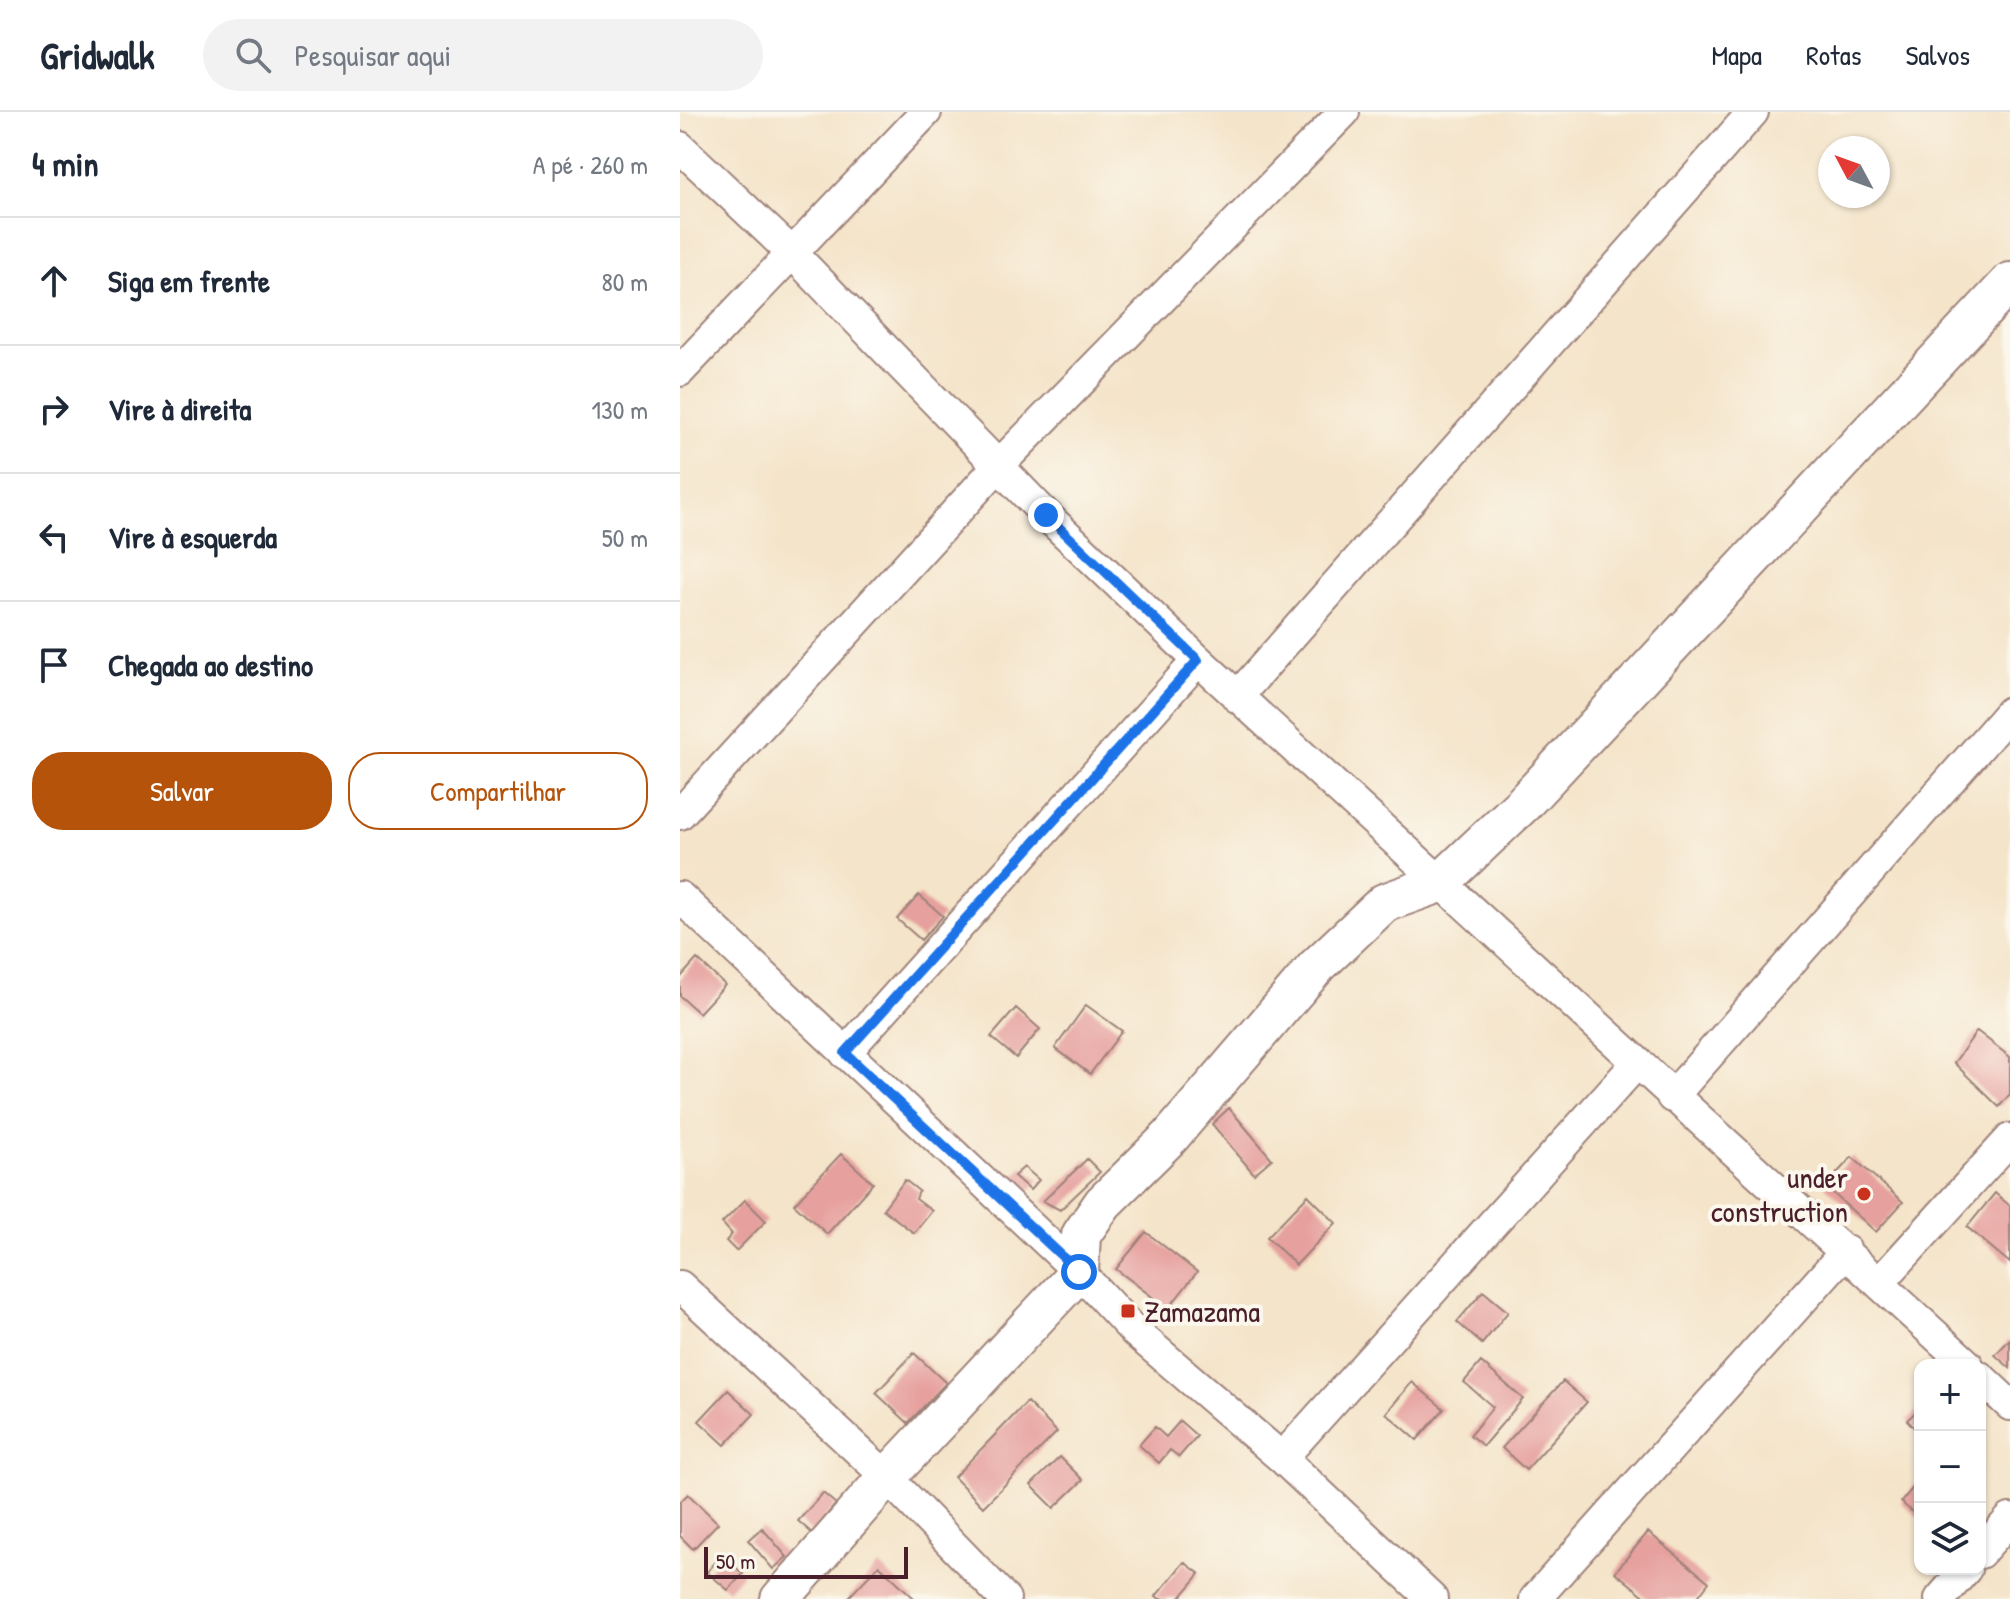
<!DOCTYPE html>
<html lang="pt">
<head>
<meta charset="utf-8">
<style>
	body { margin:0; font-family:"Patrick Hand",sans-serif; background:#f2f2f3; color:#1f2937 }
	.controls { position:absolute; right:24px; bottom:24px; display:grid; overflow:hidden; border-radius:16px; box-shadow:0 2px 6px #0004 }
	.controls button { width:72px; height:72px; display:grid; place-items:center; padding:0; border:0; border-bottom:2px solid #e0e1e3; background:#fff; color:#1f2937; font:40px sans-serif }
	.compass { position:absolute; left:1138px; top:24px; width:72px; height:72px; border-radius:50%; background:#fff; box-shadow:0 2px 6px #0004; rotate:311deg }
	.scale { position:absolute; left:24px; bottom:20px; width:204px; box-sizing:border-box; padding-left:8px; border:4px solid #4a1f2b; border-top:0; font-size:22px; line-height:28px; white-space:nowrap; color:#4a1f2b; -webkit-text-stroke:6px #fbf7ec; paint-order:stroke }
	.stop { position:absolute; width:24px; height:24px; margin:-18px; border:6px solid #1a73e8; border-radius:50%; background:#fff }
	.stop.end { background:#1a73e8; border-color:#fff; box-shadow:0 2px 8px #0008 }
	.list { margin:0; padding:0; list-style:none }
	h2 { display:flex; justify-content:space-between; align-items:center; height:104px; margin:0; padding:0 32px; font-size:34px }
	h2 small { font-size:26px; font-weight:400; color:#747a83 }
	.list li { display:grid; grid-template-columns:52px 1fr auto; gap:24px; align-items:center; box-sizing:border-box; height:128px; padding:0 32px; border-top:2px solid #e0e1e3 }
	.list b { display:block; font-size:30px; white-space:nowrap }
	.list em { font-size:26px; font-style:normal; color:#747a83 }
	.actions { display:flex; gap:16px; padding:24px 32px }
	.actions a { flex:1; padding:18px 0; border:2px solid #b45309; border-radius:32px; text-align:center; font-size:28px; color:#b45309 }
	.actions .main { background:#b45309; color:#fff }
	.icon { flex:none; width:44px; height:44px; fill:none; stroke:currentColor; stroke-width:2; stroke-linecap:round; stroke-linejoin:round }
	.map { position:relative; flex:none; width:1330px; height:1487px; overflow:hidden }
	header { display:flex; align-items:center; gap:48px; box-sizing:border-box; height:112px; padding:0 40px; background:#fff; border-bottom:2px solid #e0e1e3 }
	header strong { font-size:38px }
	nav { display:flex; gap:44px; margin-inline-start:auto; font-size:28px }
	.search { width:560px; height:72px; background:#f2f2f3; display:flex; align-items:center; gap:20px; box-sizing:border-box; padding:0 28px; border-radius:44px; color:#747a83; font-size:30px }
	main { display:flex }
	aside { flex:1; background:#fff }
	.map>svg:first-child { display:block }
</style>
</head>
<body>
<header>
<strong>Gridwalk</strong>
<div class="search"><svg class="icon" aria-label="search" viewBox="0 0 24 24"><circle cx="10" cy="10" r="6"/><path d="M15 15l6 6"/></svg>Pesquisar aqui</div>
<nav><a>Mapa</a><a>Rotas</a><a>Salvos</a></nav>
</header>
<main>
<aside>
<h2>4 min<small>A pé · 260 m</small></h2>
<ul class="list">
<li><svg class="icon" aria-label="ahead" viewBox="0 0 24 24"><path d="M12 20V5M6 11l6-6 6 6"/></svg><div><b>Siga em frente</b></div><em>80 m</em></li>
<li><svg class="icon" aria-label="right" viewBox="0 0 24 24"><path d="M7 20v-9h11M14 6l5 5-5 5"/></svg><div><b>Vire à direita</b></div><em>130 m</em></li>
<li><svg class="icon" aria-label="left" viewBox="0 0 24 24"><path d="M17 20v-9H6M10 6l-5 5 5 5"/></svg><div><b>Vire à esquerda</b></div><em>50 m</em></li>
<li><svg class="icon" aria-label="arrive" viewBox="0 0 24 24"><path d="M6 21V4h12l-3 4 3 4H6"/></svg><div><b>Chegada ao destino</b></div></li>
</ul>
<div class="actions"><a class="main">Salvar</a><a>Compartilhar</a></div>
</aside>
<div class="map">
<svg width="1330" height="1487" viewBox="0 0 1330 1487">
	<rect width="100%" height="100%" fill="#fbf7ec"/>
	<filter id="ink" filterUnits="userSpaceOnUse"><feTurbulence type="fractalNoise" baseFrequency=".0125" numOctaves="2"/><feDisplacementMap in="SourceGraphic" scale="16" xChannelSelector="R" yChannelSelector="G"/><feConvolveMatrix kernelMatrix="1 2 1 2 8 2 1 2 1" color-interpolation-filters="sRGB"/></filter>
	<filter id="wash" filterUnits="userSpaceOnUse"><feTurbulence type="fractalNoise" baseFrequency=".006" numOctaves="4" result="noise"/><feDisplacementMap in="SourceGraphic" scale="32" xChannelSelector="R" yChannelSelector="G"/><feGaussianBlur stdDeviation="1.8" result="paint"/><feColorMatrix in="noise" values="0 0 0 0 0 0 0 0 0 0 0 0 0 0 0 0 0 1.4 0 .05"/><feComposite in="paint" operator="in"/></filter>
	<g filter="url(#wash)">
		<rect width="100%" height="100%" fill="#f4e4c9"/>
		<g id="blocks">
			<path fill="#e6a09e" d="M 239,783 L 263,804 L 241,828 L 217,807 Z
				M 17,847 L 45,873 L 19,901 L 0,884 L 0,866 Z
				M 406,893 L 442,919 L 410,962 L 375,936 Z
				M 336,896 L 360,917 L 336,946 L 311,925 Z
				M 1297,919 L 1330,945 L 1330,982 L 1319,995 L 1274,951 Z
				M 549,996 L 592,1047 L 574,1062 L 532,1012 Z
				M 161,1042 L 193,1071 L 147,1122 L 114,1092 Z
				M 1172,1045 L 1223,1090 L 1196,1120 L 1145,1074 Z
				M 407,1047 L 420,1060 L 380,1098 L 363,1089 Z
				M 344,1055 L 359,1068 L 350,1078 L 334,1064 Z
				M 225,1068 L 239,1079 L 236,1087 L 252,1099 L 234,1121 L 203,1097 Z
				M 1315,1081 L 1330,1094 L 1330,1151 L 1287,1115 Z
				M 628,1083 L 656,1111 L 616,1153 L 587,1125 Z
				M 65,1088 L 86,1109 L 56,1139 L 46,1129 L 52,1122 L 42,1111 Z
				M 466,1120 L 517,1160 L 488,1197 L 436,1157 Z
				M 803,1179 L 828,1200 L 802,1232 L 777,1210 Z
				M 1330,1227 L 1330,1256 L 1315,1243 Z
				M 234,1241 L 266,1271 L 228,1311 L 196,1281 Z
				M 801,1250 L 843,1287 L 803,1334 L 790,1323 L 813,1295 L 784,1270 Z
				M 883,1269 L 907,1290 L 846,1358 L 822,1336 Z
				M 732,1270 L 764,1297 L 737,1328 L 706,1301 Z
				M 48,1278 L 74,1302 L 45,1333 L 19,1309 Z
				M 347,1290 L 377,1320 L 303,1395 L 274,1365 Z
				M 1240,1296 L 1240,1322 L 1227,1308 Z
				M 500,1309 L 517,1324 L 499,1345 L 490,1338 L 479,1351 L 459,1333 L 475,1315 L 486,1325 Z
				M 380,1345 L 403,1368 L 374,1396 L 351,1373 Z
				M 1240,1367 L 1240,1407 L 1221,1390 Z
				M 143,1381 L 156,1392 L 132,1421 L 118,1409 Z
				M 8,1382 L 38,1411 L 13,1437 L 0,1424 L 0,1390 Z
				M 82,1416 L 107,1445 L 93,1457 L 68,1428 Z
				M 968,1420 L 1029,1470 L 1016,1487 L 968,1487 L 935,1460 Z
				M 42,1443 L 63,1462 L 48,1478 L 27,1460 Z
				M 504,1450 L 520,1462 L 499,1487 L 480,1487 L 476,1484 Z
				M 199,1453 L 235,1487 L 172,1487 L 169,1485 Z"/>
		</g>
	</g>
	<g filter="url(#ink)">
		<use href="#blocks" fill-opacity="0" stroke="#9f827a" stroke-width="2"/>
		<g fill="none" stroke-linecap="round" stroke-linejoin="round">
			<defs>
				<path id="minor" d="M 0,35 L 111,140 L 366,403 L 518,548 L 1288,1253
					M 0,259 L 246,0
					M 557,585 L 1073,0
					M 0,702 L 318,354 L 664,0
					M 0,785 L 399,1160 L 454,1219 L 602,1346 L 752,1487
					M 165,941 L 518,548
					M 992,985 L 1330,600
					M 1200,1170 L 1330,1027
					M 0,1174 L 207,1365 L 325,1487
					M 1300,1265 L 1330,1293
					M 602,1346 L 956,952
					M 1300,1441 L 1330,1407
					M 855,1487 L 1166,1139
					M 1260,1487 L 1286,1457"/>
				<path id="tertiary" d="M 100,1487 L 207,1365 L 399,1160 L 401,1123 L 423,1091 L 490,1025 L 636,855 L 704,791 L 760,771 L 843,692 L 1330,170"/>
			</defs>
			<use href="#minor" stroke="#9f827a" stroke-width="34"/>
			<use href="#tertiary" stroke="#9f827a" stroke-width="42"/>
			<use href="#minor" stroke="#fff" stroke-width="30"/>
			<use href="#tertiary" stroke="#fff" stroke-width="38"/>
		</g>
	</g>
	<g fill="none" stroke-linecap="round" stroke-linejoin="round" filter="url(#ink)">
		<path stroke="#1a73e8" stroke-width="10" d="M 366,403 L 518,548 L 165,941 L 399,1160"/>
	</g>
	<g fill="#c8321e" stroke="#fbf7ec" stroke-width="3">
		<circle cx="1184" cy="1082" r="8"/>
		<rect x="440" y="1191" width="16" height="16" rx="4"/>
	</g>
	<g text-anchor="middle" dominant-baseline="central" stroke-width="8" stroke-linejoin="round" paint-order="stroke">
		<g font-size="30" fill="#4a1f2b" stroke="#fbf7ec" text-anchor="end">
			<text x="1168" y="1065">under<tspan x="1168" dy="34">construction</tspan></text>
			<text x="464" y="1199" text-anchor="start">Zamazama</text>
		</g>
	</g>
</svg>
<div class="controls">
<button>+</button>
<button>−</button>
<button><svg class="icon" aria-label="layers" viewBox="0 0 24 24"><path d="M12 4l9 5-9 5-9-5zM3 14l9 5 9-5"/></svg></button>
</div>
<svg class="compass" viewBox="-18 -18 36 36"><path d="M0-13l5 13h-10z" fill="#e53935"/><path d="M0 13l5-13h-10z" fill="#747a83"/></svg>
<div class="scale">50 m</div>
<div class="stop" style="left:399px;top:1160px"></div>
<div class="stop end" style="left:366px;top:403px"></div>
</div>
</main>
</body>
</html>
